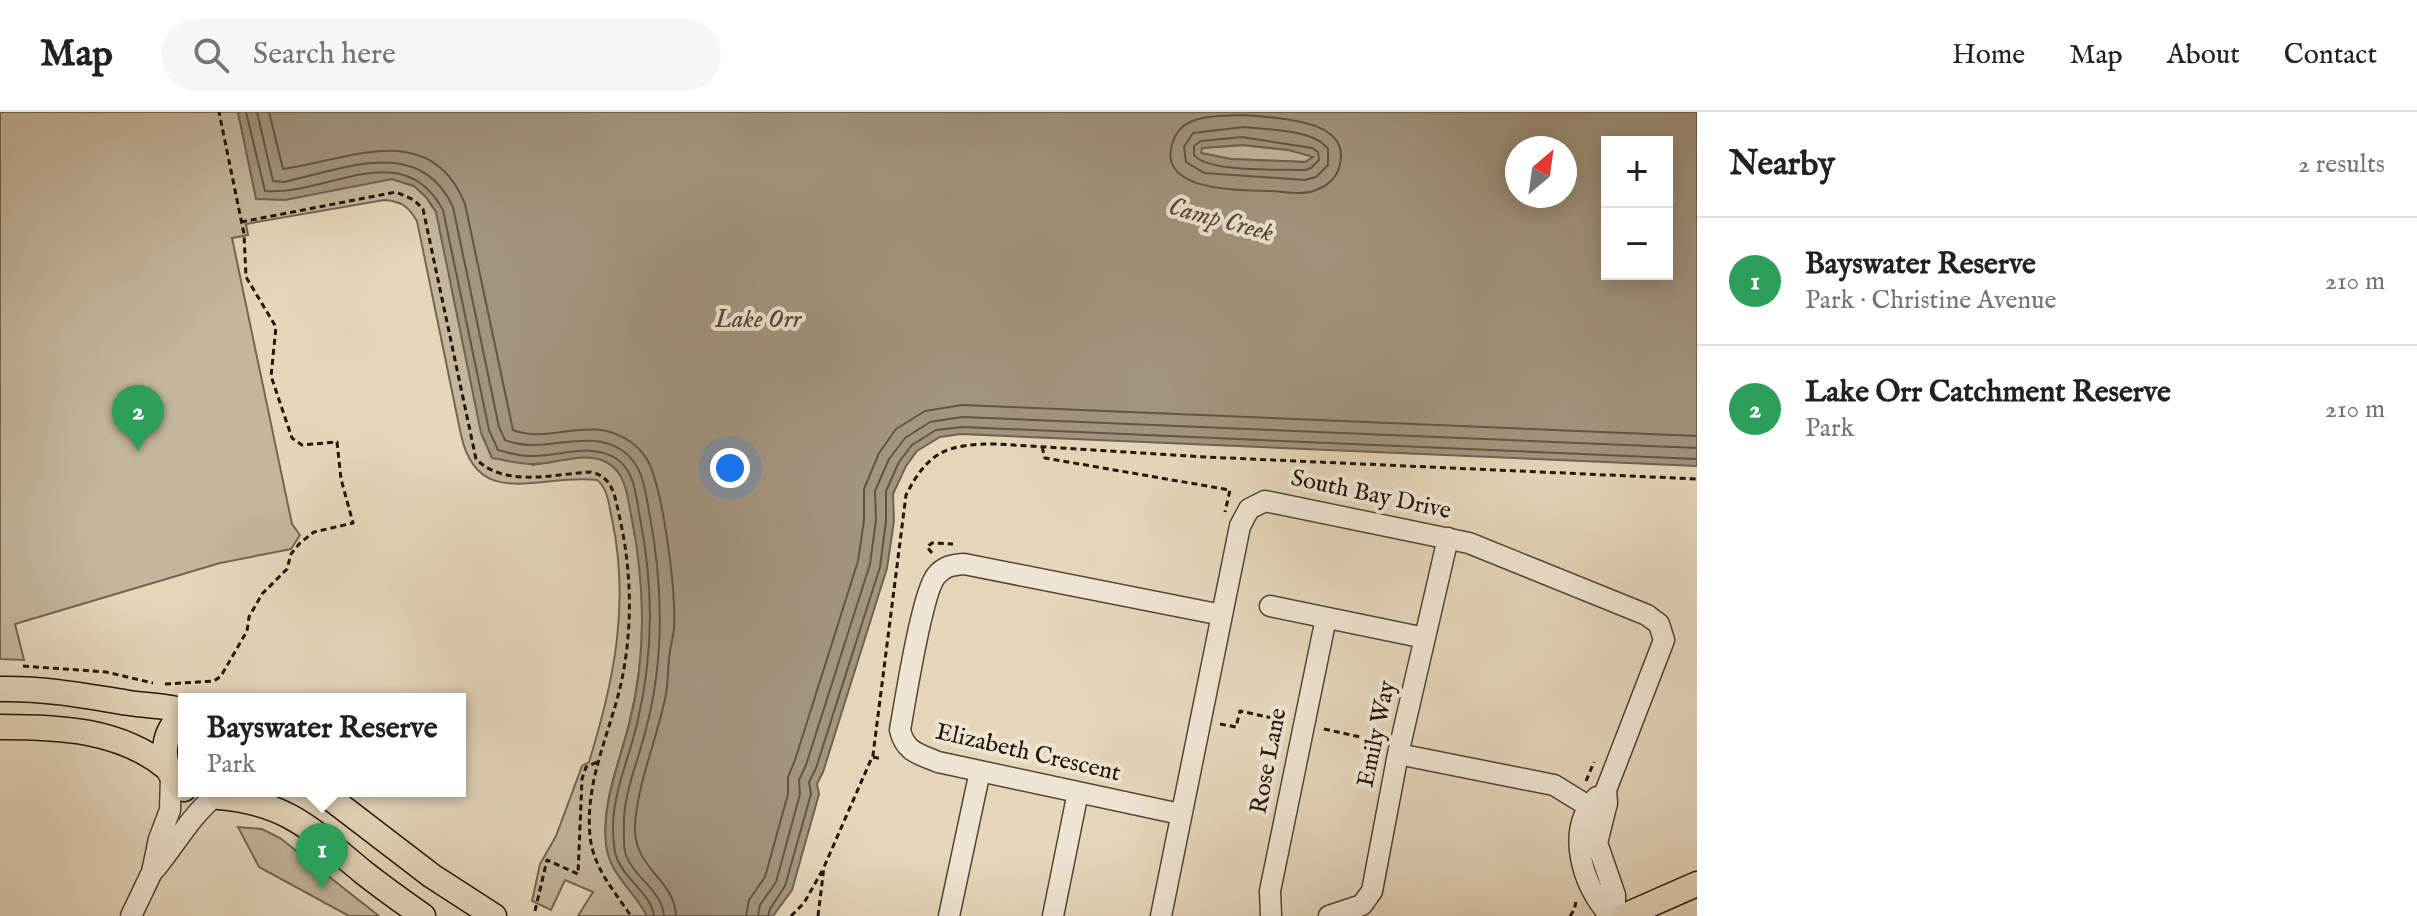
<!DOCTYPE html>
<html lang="en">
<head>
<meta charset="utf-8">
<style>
	body { margin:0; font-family:"IM FELL English",serif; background:#f6f6f6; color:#202124 }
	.controls { position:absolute; right:24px; top:24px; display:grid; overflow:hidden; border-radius:0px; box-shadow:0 4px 20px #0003 }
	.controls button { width:72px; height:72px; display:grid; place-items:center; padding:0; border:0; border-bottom:2px solid #e0e0e0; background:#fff; color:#202124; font:40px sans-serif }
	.compass { position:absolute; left:1505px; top:24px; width:72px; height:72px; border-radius:50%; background:#fff; box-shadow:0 4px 20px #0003; rotate:29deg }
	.you { position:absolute; left:730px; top:356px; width:28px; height:28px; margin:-20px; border:6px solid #fff; border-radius:50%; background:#1a73e8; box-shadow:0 0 0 12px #1a73e833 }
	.badge { display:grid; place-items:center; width:52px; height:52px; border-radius:50%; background:#8f2418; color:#fff; font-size:26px; font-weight:700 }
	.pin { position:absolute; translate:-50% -66px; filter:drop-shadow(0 2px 4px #0008) }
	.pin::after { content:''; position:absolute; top:42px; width:28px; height:24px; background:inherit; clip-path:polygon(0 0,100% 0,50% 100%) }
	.popup { position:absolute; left:178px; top:581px; width:288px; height:104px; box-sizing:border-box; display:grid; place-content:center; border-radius:0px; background:#fff; filter:drop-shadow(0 2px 6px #0005); font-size:26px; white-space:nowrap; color:#757577 }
	.popup b { font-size:30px; color:#202124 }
	.popup::after { content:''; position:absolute; left:50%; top:100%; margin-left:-16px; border:16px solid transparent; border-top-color:#fff }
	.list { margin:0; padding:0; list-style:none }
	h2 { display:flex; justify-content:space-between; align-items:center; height:104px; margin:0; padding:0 32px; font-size:34px }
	h2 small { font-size:26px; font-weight:400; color:#757577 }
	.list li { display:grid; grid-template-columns:52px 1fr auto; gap:24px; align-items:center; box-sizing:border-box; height:128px; padding:0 32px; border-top:2px solid #e0e0e0 }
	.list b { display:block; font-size:30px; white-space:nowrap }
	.list p { margin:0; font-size:26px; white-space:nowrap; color:#757577 }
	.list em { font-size:26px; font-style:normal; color:#757577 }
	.icon { flex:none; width:44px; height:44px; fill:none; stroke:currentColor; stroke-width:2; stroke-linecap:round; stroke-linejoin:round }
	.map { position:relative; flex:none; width:1697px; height:804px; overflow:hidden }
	header { display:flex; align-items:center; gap:48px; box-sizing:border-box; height:112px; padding:0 40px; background:#fff; border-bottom:2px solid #e0e0e0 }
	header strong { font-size:38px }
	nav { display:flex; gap:44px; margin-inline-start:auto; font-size:28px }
	.search { width:560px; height:72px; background:#f6f6f6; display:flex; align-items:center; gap:20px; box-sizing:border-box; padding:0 28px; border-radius:44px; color:#757577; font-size:30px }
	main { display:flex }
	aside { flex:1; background:#fff }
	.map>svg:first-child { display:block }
</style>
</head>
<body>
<header>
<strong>Map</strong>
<div class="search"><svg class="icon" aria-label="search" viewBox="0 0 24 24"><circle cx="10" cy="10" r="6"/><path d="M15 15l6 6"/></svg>Search here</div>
<nav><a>Home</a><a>Map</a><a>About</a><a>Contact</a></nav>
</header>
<main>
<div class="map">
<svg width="1697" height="804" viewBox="0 0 1697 804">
	<rect width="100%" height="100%" fill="#e5d6ba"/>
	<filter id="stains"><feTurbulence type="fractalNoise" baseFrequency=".0025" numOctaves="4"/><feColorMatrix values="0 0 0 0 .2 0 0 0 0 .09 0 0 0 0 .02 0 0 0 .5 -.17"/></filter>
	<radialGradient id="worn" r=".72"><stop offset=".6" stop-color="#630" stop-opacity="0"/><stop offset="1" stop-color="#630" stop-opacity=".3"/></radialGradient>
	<path fill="#c4b69c" stroke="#726654" stroke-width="2" d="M 0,0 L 238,0 L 257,87 L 392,67 L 414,74 L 426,85 L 436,100 L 448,154 L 532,353 C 554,350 584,340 605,349 C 627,359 628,386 632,407 C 646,475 646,545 629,612 C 619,651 602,690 606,731 C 609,762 634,778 647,804 L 578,804 L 593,780 L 565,768 L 551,798 L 532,789 L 540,752 L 556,724 L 582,654 L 589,650 C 614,569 630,492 612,407 C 609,394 608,376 597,368 C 541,361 478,400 461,323 L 417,109 C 408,94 401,89 384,88 L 246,112 L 248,123 L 232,126 L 292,412 L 300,423 L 291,437 L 220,451 L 15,512 L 24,548 L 0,547 Z
		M 1242,33 L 1289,38 L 1314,44 L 1306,50 L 1231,47 L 1200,41 L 1202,36 Z
		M 238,715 L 262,717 L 280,726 L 379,804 L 349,804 L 259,755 Z"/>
	<path fill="#a2957f" stroke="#6e6351" stroke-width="2" fill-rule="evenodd" d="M 238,0 L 1697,0 L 1697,354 L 961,322 L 940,325 L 917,339 L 906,354 L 893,382 L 894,409 L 887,456 L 823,660 L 817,672 L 819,682 L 792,778 L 773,804 L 647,804 C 634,778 609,763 606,732 C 602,691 619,652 629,613 C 647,544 645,472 631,402 C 627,383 626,360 606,350 C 585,339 557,352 534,352 C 521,353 506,348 492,346 L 481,321 L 436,100 L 426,85 L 414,74 L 392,67 L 285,88 L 256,87 ZM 1607,30 L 1667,30 L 1667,162 L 1607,162 ZM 1243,33 L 1289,38 L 1313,45 L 1305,50 L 1231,47 L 1201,41 L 1202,36 ZM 1517,36 L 1565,36 L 1565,84 L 1517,84 Z"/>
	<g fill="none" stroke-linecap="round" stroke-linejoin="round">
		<path stroke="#615646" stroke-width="2" d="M 246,0 L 265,79 C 328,84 402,23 443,98 L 489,318 L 498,338 C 509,341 522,345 534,344 C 562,344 591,330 617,347 C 634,359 636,382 639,401 C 654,473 654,542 637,612 C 629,646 614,678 613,713 C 613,724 613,739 618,749 C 627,769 651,782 654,804
			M 257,0 L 273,69 L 284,70 C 343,57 420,23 453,95 L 499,315 L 505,328 C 543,344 587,314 623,339 C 643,353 645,378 649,399 C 663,472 665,545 646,617 C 638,650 622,684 624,718 C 624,726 623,735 626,743 C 634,766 662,778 664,804
			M 269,0 L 283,57 C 348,48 431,6 465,92 L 513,318 C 553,333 589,301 631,330 C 639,336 646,344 650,353 C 664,387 676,478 674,516 C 673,526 670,536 669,546 C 668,558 668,570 666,582 C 658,625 638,668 635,713 C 633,758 674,765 676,804
			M 1245,3 C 1274,6 1351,6 1340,52 C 1338,64 1328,74 1316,78 C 1302,84 1283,79 1268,79 C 1238,78 1152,80 1174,27 C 1184,1 1221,4 1245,3 Z
			M 1244,15 C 1267,18 1314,17 1328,37 L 1328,53 L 1316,65 L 1305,68 L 1204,61 L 1186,50 L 1184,35 L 1193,21 Z
			M 1242,25 L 1312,36 L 1318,40 L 1319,48 L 1311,56 L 1305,58 C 1281,57 1208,61 1194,43 L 1194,34 L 1201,29 Z
			M 746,804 L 749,788 L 765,765 L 788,682 L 788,665 L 795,648 L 858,449 L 864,408 L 864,377 L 879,341 L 896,317 L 925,299 L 962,293 L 1697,324
			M 758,804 L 760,793 L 776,770 L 800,682 L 799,668 L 806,653 L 870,452 L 876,408 L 875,379 L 889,347 L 905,326 L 930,310 L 962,305 L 1697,336
			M 768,804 L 770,797 L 785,774 L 811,682 L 809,670 L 816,656 L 880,455 L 886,409 L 886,379 L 899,350 L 912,333 L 936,318 L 962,315 L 1697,347"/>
		<defs>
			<path id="minor" d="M 1270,494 L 1425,526
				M 1398,642 L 1554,673 L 1588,694
				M 1597,685 C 1564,719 1583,773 1610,804
				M 1180,702 L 938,650 C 919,642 905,640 900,618 C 905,590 922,481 936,464 C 944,454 952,453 964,452 L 1222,503
				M 155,757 C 175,733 190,705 214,685
				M 131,804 L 152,760 L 159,727 L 170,698 L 171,664
				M 949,804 L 980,659
				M 1053,804 L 1078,680
				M 1161,804 L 1240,414 L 1249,397 L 1265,389 L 1469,431 L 1647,503 L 1659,512 L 1664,528 L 1606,678 L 1607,691 L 1597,731 L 1615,783 L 1615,804
				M 1271,804 L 1270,779 L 1326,506
				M 1329,804 L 1362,793 L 1372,779 L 1398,642 L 1448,426"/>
			<path id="major" d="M 0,577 C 44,576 86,584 129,591 C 148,594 166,593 184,599
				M 184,601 C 160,622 157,656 184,677
				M 0,615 C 59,615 120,617 167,656
				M 321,679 L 432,764 L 494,804
				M 219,685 C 288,691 312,718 363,760 C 382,775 403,790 423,804
				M 1624,804 L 1697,772"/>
		</defs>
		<use href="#minor" stroke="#514738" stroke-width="23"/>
		<use href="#major" stroke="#20170c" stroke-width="27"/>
		<path stroke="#20170c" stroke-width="3" stroke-dasharray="6 4" stroke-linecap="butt" d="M 241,110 L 396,80 L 414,88 L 423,97 L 476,347 C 505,376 553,362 591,360 C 614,365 615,386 620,407 C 632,461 633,521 620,576 C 608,625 585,671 590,724 C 593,755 614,779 631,804
			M 1042,335 L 1045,346 L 1230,378 L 1225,400
			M 932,441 L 927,435 L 932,431 L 953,432
			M 23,554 L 106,560 L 153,571
			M 165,572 L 214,569 L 221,564 L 247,519 L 249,505 L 262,482 L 287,457 L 291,442 L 300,431 L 314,420 L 353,411 L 341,367 L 337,330 L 302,333 L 292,326 L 271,264 L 276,215 L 246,165 L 244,122 L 219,0
			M 1220,612 L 1236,615 L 1240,599 L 1286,609
			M 1324,617 L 1383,630
			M 873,645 L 882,647
			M 1586,669 L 1594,650
			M 535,799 L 547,748 L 578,762 L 582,667 L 586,655 L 597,650
			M 791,804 L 804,791 L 822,759
			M 818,804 L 824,755 L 873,643 L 906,383 C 929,338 948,332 997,332 L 1206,345 L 1697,367
			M 1570,804 L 1574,798 L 1576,790"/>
		<use href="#minor" stroke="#eee4d2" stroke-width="20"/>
		<use href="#major" stroke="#e5d6ba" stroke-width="24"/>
	</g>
	<g text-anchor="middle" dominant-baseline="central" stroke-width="8" stroke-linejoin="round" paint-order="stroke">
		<g font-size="24" fill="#20170c" stroke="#eee4d2">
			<text transform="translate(1371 383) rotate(12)">South Bay Drive</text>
			<text transform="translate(1377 622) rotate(-78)">Emily Way</text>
			<text transform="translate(1028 641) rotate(13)">Elizabeth Crescent</text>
			<text transform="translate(1269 649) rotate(-79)">Rose Lane</text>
		</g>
		<g font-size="26" font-style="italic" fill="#54493a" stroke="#eee4d2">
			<text transform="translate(1221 108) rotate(15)">Camp Creek</text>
			<text x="758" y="207">Lake Orr</text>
		</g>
	</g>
	<rect width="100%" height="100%" filter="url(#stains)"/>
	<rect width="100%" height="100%" fill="url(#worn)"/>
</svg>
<div class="controls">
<button>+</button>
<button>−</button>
</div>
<svg class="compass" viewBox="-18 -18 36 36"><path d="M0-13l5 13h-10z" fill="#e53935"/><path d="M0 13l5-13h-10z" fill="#757577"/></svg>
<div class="you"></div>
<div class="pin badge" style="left:322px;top:777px;background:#2e9e5b">1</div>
<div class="popup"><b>Bayswater Reserve</b>Park</div>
<div class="pin badge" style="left:138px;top:339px;background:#2e9e5b">2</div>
</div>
<aside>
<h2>Nearby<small>2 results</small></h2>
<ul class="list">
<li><span class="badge" style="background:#2e9e5b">1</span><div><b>Bayswater Reserve</b><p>Park · Christine Avenue</p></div><em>210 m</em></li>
<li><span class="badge" style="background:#2e9e5b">2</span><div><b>Lake Orr Catchment Reserve</b><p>Park</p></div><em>210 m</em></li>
</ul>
</aside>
</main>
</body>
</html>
